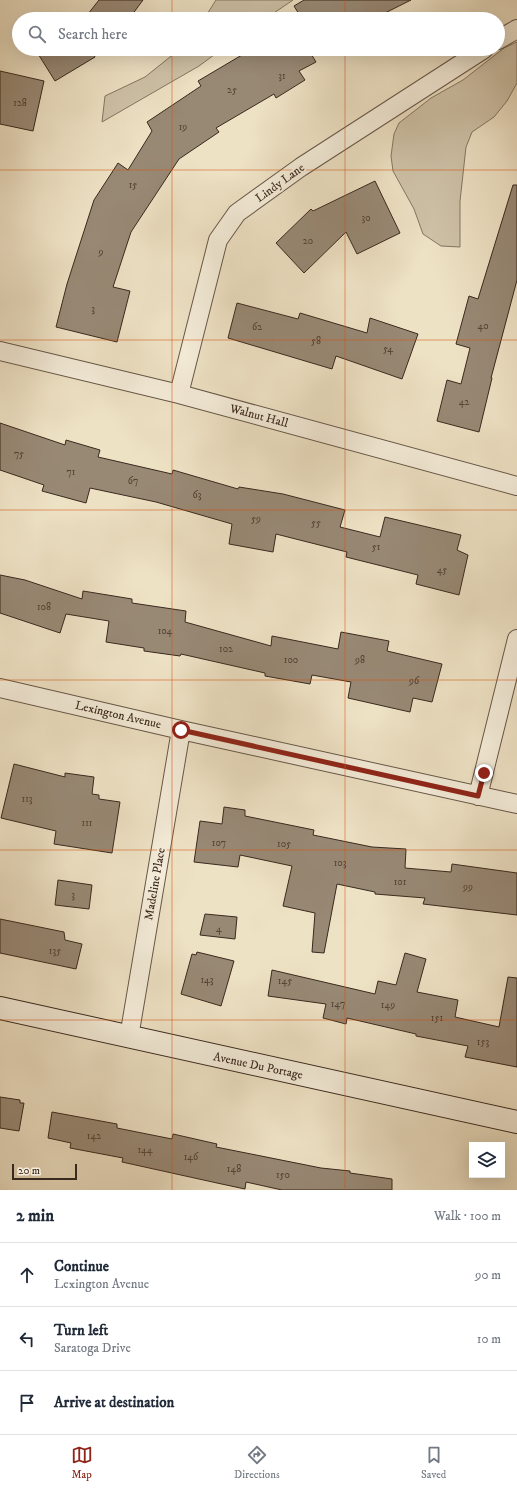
<!DOCTYPE html>
<html lang="en">
<head>
<meta charset="utf-8">
<style>
	body { margin:0; font-family:"IM FELL DW Pica",serif; background:#f6f6f7; color:#1f2937 }
	.controls { position:absolute; right:12px; bottom:12px; display:grid; overflow:hidden; border-radius:0px; box-shadow:0 4px 16px #0002 }
	.controls button { width:36px; height:36px; display:grid; place-items:center; padding:0; border:0; border-bottom:1px solid #e0e1e3; background:#fff; color:#1f2937; font:20px sans-serif }
	.scale { position:absolute; left:12px; bottom:10px; width:65px; box-sizing:border-box; padding-left:4px; border:2px solid #3a291e; border-top:0; font-size:11px; line-height:14px; white-space:nowrap; color:#3a291e; -webkit-text-stroke:3px #f4ecd9; paint-order:stroke }
	.stop { position:absolute; width:12px; height:12px; margin:-9px; border:3px solid #8f2418; border-radius:50%; background:#fff }
	.stop.end { background:#8f2418; border-color:#fff; box-shadow:0 1px 4px #0008 }
	.list { margin:0; padding:0; list-style:none }
	h2 { display:flex; justify-content:space-between; align-items:center; height:52px; margin:0; padding:0 16px; font-size:17px }
	h2 small { font-size:13px; font-weight:400; color:#747a83 }
	.list li { display:grid; grid-template-columns:26px 1fr auto; gap:12px; align-items:center; box-sizing:border-box; height:64px; padding:0 16px; border-top:1px solid #e0e1e3 }
	.list b { display:block; font-size:15px; white-space:nowrap }
	.list p { margin:0; font-size:13px; white-space:nowrap; color:#747a83 }
	.list em { font-size:13px; font-style:normal; color:#747a83 }
	.icon { flex:none; width:22px; height:22px; fill:none; stroke:currentColor; stroke-width:2; stroke-linecap:round; stroke-linejoin:round }
	.map { position:relative; flex:none; width:517px; height:1190px; overflow:hidden }
	.search { position:absolute; background:#fff; box-shadow:0 4px 16px #0002; left:12px; right:12px; top:12px; height:44px; display:flex; align-items:center; gap:10px; box-sizing:border-box; padding:0 14px; border-radius:22px; color:#747a83; font-size:15px }
	.sheet { height:244px; background:#fff }
	nav { display:flex; justify-content:space-around; align-items:center; box-sizing:border-box; height:56px; border-top:1px solid #e0e1e3; background:#fff; font-size:11px; color:#747a83 }
	nav a { display:grid; justify-items:center; gap:2px }
	nav .on { color:#8f2418 }
	.map>svg:first-child { display:block }
</style>
</head>
<body>
<div class="map">
<svg width="517" height="1190" viewBox="0 0 517 1190">
	<rect width="100%" height="100%" fill="#eee2c5"/>
	<filter id="stains"><feTurbulence type="fractalNoise" baseFrequency=".005" numOctaves="4"/><feColorMatrix values="0 0 0 0 .2 0 0 0 0 .09 0 0 0 0 .02 0 0 0 .5 -.17"/></filter>
	<radialGradient id="worn" r=".72"><stop offset=".6" stop-color="#630" stop-opacity="0"/><stop offset="1" stop-color="#630" stop-opacity=".3"/></radialGradient>
	<path fill="#cfc3a9" stroke="#847664" d="M 216,0 L 293,0 L 265,19 L 204,19 Z
		M 517,42 L 517,83 L 507,101 L 494,117 L 472,132 L 466,147 L 460,201 L 460,247 L 441,246 L 423,234 L 414,209 L 393,171 L 391,156 L 394,134 L 399,123 L 431,98 L 463,80 L 504,48 Z
		M 180,49 L 222,49 L 199,66 L 102,122 L 105,96 L 145,77 Z"/>
	<path fill="#988975" stroke="#3a291e" d="M 99,0 L 143,0 L 129,19 L 84,19 Z
		M 304,0 L 411,0 L 373,19 L 302,19 L 294,6 Z
		M 35,49 L 91,49 L 95,57 L 55,81 Z
		M 252,49 L 308,49 L 316,62 L 299,71 L 305,80 L 276,98 L 274,94 L 216,128 L 219,132 L 179,159 L 131,232 L 113,287 L 130,291 L 117,342 L 56,327 L 67,284 L 94,200 L 118,163 L 128,170 L 152,131 L 147,122 L 201,86 L 198,81 Z
		M 0,71 L 44,81 L 33,131 L 0,124 Z
		M 375,181 L 400,233 L 357,254 L 346,232 L 304,273 L 276,243 L 311,209 L 313,211 Z
		M 513,185 L 517,185 L 517,280 L 491,378 L 492,378 L 479,432 L 437,421 L 447,380 L 461,384 L 470,348 L 456,344 L 469,296 L 478,299 Z
		M 237,303 L 298,319 L 300,313 L 367,333 L 370,318 L 418,334 L 402,379 L 336,356 L 332,369 L 228,338 Z
		M 0,423 L 65,445 L 66,440 L 100,450 L 98,457 L 172,474 L 173,470 L 238,489 L 239,487 L 283,494 L 345,510 L 340,527 L 380,537 L 385,517 L 461,535 L 457,550 L 468,555 L 459,595 L 416,584 L 418,575 L 346,557 L 347,552 L 276,534 L 273,552 L 229,544 L 232,524 L 156,502 L 90,488 L 86,503 L 42,491 L 44,485 L 0,470 Z
		M 0,575 L 25,580 L 82,599 L 83,591 L 132,599 L 132,603 L 186,611 L 185,622 L 271,646 L 272,636 L 338,649 L 341,632 L 389,641 L 387,651 L 442,664 L 432,702 L 413,698 L 410,712 L 348,698 L 351,682 L 312,675 L 310,684 L 265,676 L 265,673 L 181,654 L 180,656 L 144,651 L 144,648 L 106,642 L 109,621 L 66,614 L 60,633 L 0,613 Z
		M 14,764 L 65,777 L 65,773 L 94,777 L 92,794 L 99,795 L 99,799 L 120,802 L 112,853 L 54,844 L 56,831 L 1,818 Z
		M 224,807 L 245,810 L 245,816 L 314,830 L 313,835 L 372,847 L 406,849 L 405,868 L 451,872 L 452,864 L 517,873 L 517,915 L 423,904 L 425,898 L 375,894 L 375,892 L 337,884 L 324,953 L 312,952 L 315,913 L 283,906 L 292,866 L 240,855 L 238,867 L 194,862 L 200,821 L 222,824 Z
		M 58,880 L 92,885 L 89,909 L 55,905 Z
		M 205,914 L 237,917 L 235,939 L 200,935 Z
		M 0,919 L 64,932 L 65,940 L 82,944 L 76,969 L 0,953 Z
		M 197,952 L 234,961 L 221,1006 L 181,994 L 192,954 L 196,955 Z
		M 405,953 L 426,959 L 417,992 L 458,1000 L 455,1017 L 499,1027 L 508,977 L 517,978 L 517,1067 L 465,1057 L 468,1046 L 416,1036 L 416,1034 L 347,1018 L 346,1024 L 323,1018 L 326,1004 L 268,996 L 272,970 L 375,994 L 378,981 L 396,985 Z
		M 0,1097 L 20,1100 L 20,1103 L 24,1103 L 19,1131 L 0,1128 Z
		M 52,1112 L 117,1124 L 117,1128 L 172,1139 L 173,1134 L 217,1144 L 216,1147 L 321,1168 L 350,1171 L 350,1173 L 392,1179 L 392,1190 L 282,1190 L 246,1182 L 245,1189 L 217,1183 L 122,1162 L 123,1158 L 70,1148 L 71,1143 L 48,1138 Z"/>
	<g fill="none" stroke-linecap="round" stroke-linejoin="round">
		<defs>
			<path id="street" d="M 498,40 L 517,29
				M 0,351 L 179,394 L 517,486
				M 179,394 L 218,240 L 237,213 L 301,167 L 484,49
				M 0,688 L 181,730 L 517,804
				M 478,796 L 517,639
				M 129,1037 L 181,730"/>
			<path id="secondary" d="M 0,1008 L 517,1122"/>
		</defs>
		<use href="#street" stroke="#675748" stroke-width="20"/>
		<use href="#secondary" stroke="#3a291e" stroke-width="24"/>
		<use href="#street" stroke="#f4ecd9" stroke-width="18"/>
		<use href="#secondary" stroke="#f4ecd9" stroke-width="22"/>
	</g>
	<g fill="none" stroke-linecap="round" stroke-linejoin="round">
		<path stroke="#8f2418" stroke-width="5" d="M 181,730 L 478,796 L 484,773"/>
	</g>
	<path fill="none" stroke="#d7540e" stroke-width="1" stroke-opacity="0.55" d="M 172,0 L 172,19M 345,0 L 345,19M 172,49 L 172,1190M 345,49 L 345,1190M 0,170 L 517,170M 0,340 L 517,340M 0,510 L 517,510M 0,680 L 517,680M 0,850 L 517,850M 0,1020 L 517,1020"/>
	<g text-anchor="middle" dominant-baseline="central" stroke-width="4" stroke-linejoin="round" paint-order="stroke">
		<g font-size="10" fill="#524134">
			<text x="282" y="76">31</text>
			<text x="232" y="90">25</text>
			<text x="20" y="103">128</text>
			<text x="183" y="127">19</text>
			<text x="133" y="185">15</text>
			<text x="366" y="218">30</text>
			<text x="308" y="241">20</text>
			<text x="101" y="252">9</text>
			<text x="93" y="309">3</text>
			<text x="483" y="326">40</text>
			<text x="257" y="327">62</text>
			<text x="316" y="341">58</text>
			<text x="388" y="349">54</text>
			<text x="464" y="402">42</text>
			<text x="19" y="454">75</text>
			<text x="71" y="472">71</text>
			<text x="133" y="481">67</text>
			<text x="197" y="495">63</text>
			<text x="256" y="519">59</text>
			<text x="316" y="523">55</text>
			<text x="376" y="547">51</text>
			<text x="442" y="570">45</text>
			<text x="44" y="607">108</text>
			<text x="165" y="631">104</text>
			<text x="226" y="649">102</text>
			<text x="291" y="660">100</text>
			<text x="360" y="660">98</text>
			<text x="414" y="681">96</text>
			<text x="27" y="799">113</text>
			<text x="87" y="823">111</text>
			<text x="219" y="843">107</text>
			<text x="284" y="844">105</text>
			<text x="340" y="863">103</text>
			<text x="400" y="882">101</text>
			<text x="468" y="887">99</text>
			<text x="73" y="895">3</text>
			<text x="219" y="929">4</text>
			<text x="55" y="951">135</text>
			<text x="207" y="980">143</text>
			<text x="285" y="981">145</text>
			<text x="338" y="1004">147</text>
			<text x="388" y="1005">149</text>
			<text x="437" y="1018">151</text>
			<text x="483" y="1042">153</text>
			<text x="94" y="1136">142</text>
			<text x="145" y="1150">144</text>
			<text x="191" y="1157">146</text>
			<text x="234" y="1169">148</text>
			<text x="283" y="1175">150</text>
		</g>
		<g font-size="12" fill="#3a291e" stroke="#f4ecd9">
			<text transform="translate(280 183) rotate(-36)">Lindy Lane</text>
			<text transform="translate(259 416) rotate(15)">Walnut Hall</text>
			<text transform="translate(118 715) rotate(13)">Lexington Avenue</text>
			<text transform="translate(155 884) rotate(-80)">Madeline Place</text>
			<text transform="translate(258 1066) rotate(12)">Avenue Du Portage</text>
		</g>
	</g>
	<rect width="100%" height="100%" filter="url(#stains)"/>
	<rect width="100%" height="100%" fill="url(#worn)"/>
</svg>
<div class="controls">
<button><svg class="icon" aria-label="layers" viewBox="0 0 24 24"><path d="M12 4l9 5-9 5-9-5zM3 14l9 5 9-5"/></svg></button>
</div>
<div class="scale">20 m</div>
<div class="stop" style="left:181px;top:730px"></div>
<div class="stop end" style="left:484px;top:773px"></div>
<div class="search"><svg class="icon" aria-label="search" viewBox="0 0 24 24"><circle cx="10" cy="10" r="6"/><path d="M15 15l6 6"/></svg>Search here</div>
</div>
<section class="sheet">
<h2>2 min<small>Walk · 100 m</small></h2>
<ul class="list">
<li><svg class="icon" aria-label="ahead" viewBox="0 0 24 24"><path d="M12 20V5M6 11l6-6 6 6"/></svg><div><b>Continue</b><p>Lexington Avenue</p></div><em>90 m</em></li>
<li><svg class="icon" aria-label="left" viewBox="0 0 24 24"><path d="M17 20v-9H6M10 6l-5 5 5 5"/></svg><div><b>Turn left</b><p>Saratoga Drive</p></div><em>10 m</em></li>
<li><svg class="icon" aria-label="arrive" viewBox="0 0 24 24"><path d="M6 21V4h12l-3 4 3 4H6"/></svg><div><b>Arrive at destination</b></div></li>
</ul>
</section>
<nav>
<a class="on"><svg class="icon" aria-label="map" viewBox="0 0 24 24"><path d="M3 6l6-2 6 2 6-2v14l-6 2-6-2-6 2zM9 4v14M15 6v14"/></svg>Map</a>
<a><svg class="icon" aria-label="directions" viewBox="0 0 24 24"><path d="M12 3l9 9-9 9-9-9zM9 14v-3h6M13 9l2 2-2 2"/></svg>Directions</a>
<a><svg class="icon" aria-label="saved" viewBox="0 0 24 24"><path d="M7 4h10v16l-5-4-5 4z"/></svg>Saved</a>
</nav>
</body>
</html>
